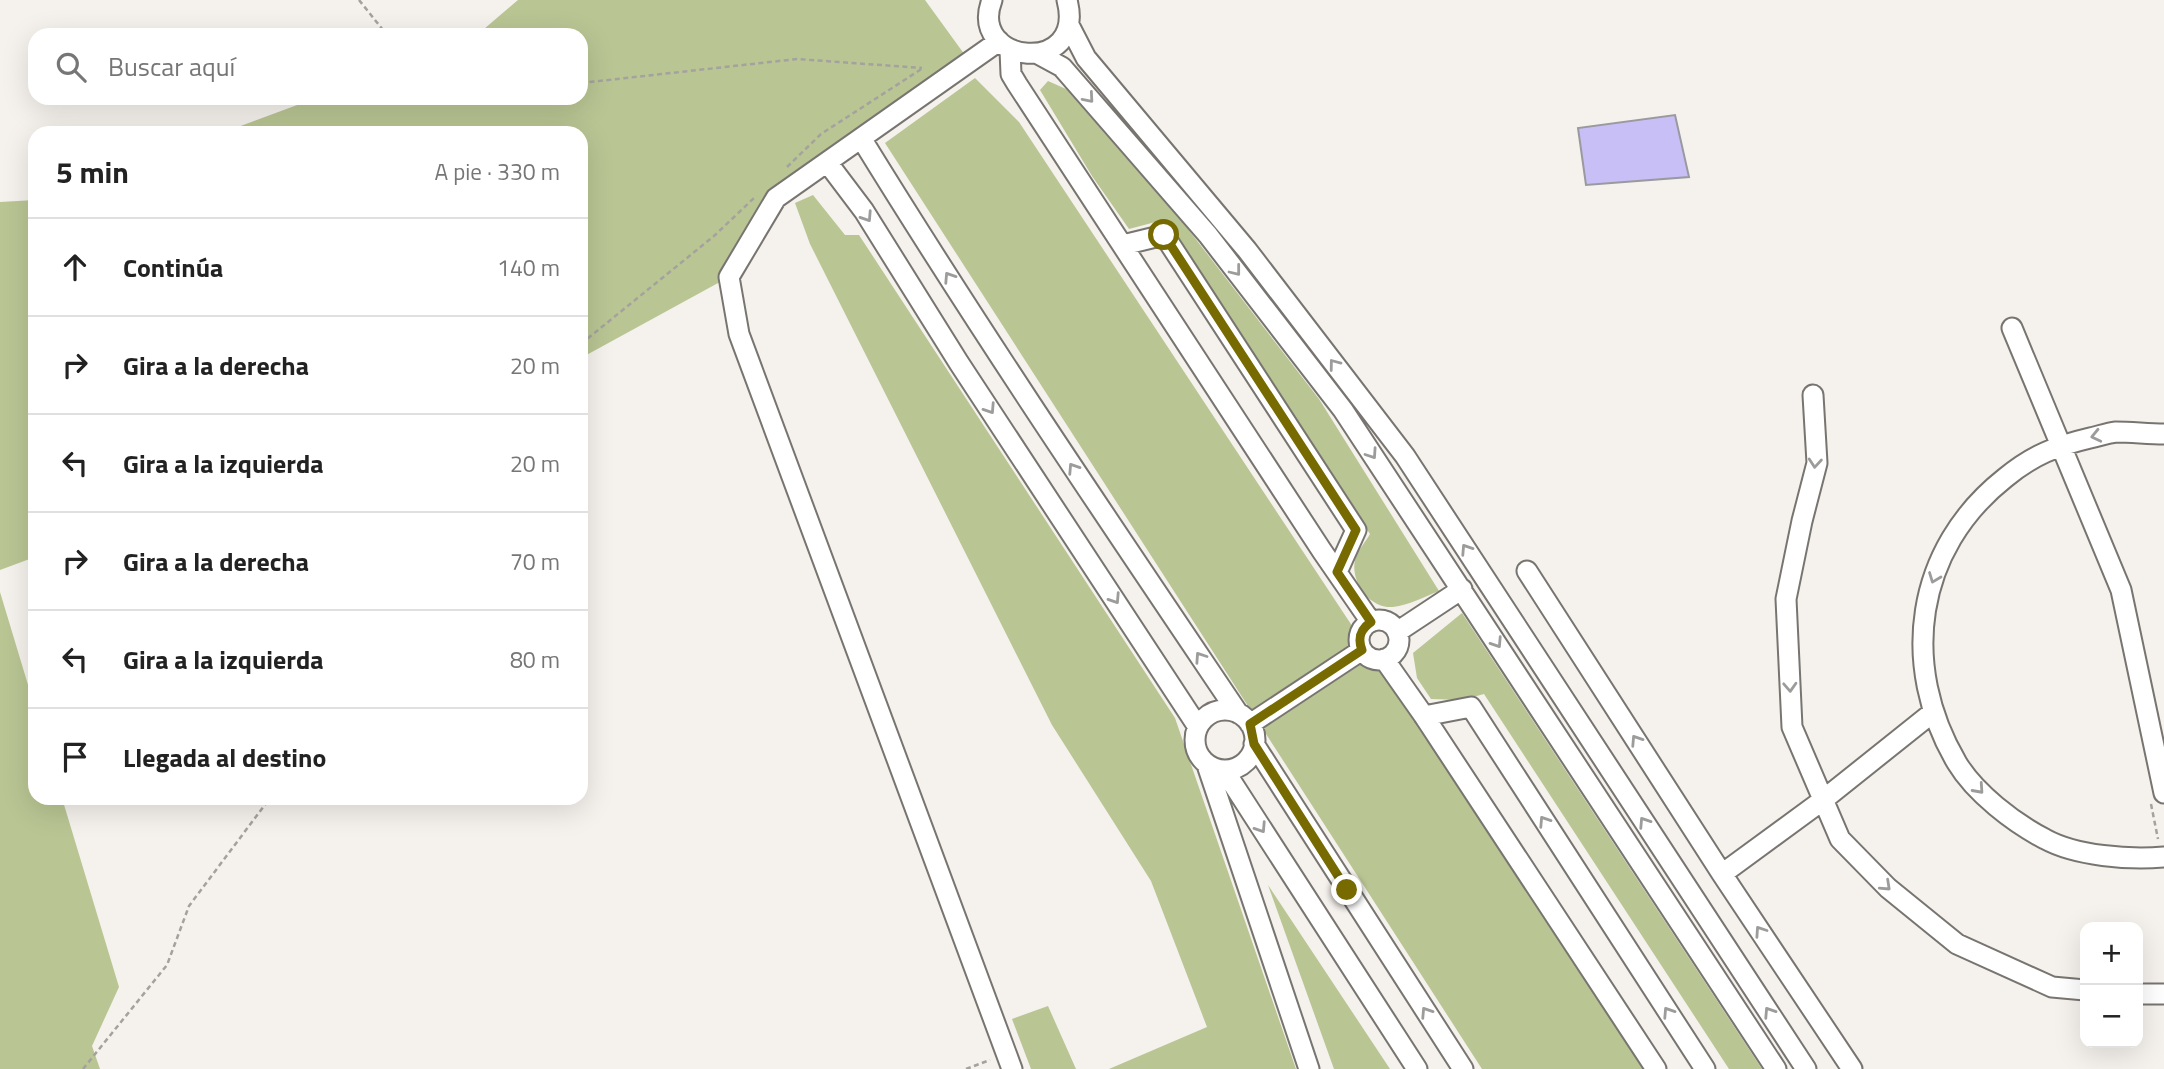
<!DOCTYPE html>
<html lang="es">
<head>
<meta charset="utf-8">
<style>
	body { margin:0; font-family:"Titillium Web",sans-serif; background:#f6f6f6; color:#222 }
	.controls { position:absolute; right:21px; bottom:21px; display:grid; overflow:hidden; border-radius:14px; box-shadow:0 7px 28px #0002 }
	.controls button { width:63px; height:63px; display:grid; place-items:center; padding:0; border:0; border-bottom:2px solid #e0e0e0; background:#fff; color:#222; font:35px sans-serif }
	.stop { position:absolute; width:21px; height:21px; margin:-16px; border:5px solid #766a01; border-radius:50%; background:#fff }
	.stop.end { background:#766a01; border-color:#fff; box-shadow:0 2px 7px #0008 }
	.list { margin:0; padding:0; list-style:none }
	h2 { display:flex; justify-content:space-between; align-items:center; height:91px; margin:0; padding:0 28px; font-size:30px }
	h2 small { font-size:23px; font-weight:400; color:#767676 }
	.list li { display:grid; grid-template-columns:46px 1fr auto; gap:21px; align-items:center; box-sizing:border-box; height:98px; padding:0 28px; border-top:2px solid #e0e0e0 }
	.list b { display:block; font-size:26px; white-space:nowrap }
	.list em { font-size:23px; font-style:normal; color:#767676 }
	.icon { flex:none; width:38px; height:38px; fill:none; stroke:currentColor; stroke-width:2; stroke-linecap:round; stroke-linejoin:round }
	.map { position:relative; flex:none; width:2164px; height:1069px; overflow:hidden }
	.search { position:absolute; background:#fff; box-shadow:0 7px 28px #0002; left:28px; top:28px; width:560px; height:77px; display:flex; align-items:center; gap:18px; box-sizing:border-box; padding:0 24px; border-radius:21px; color:#767676; font-size:26px }
	.panel { position:absolute; background:#fff; box-shadow:0 7px 28px #0002; left:28px; top:126px; width:560px; height:679px; border-radius:21px }
	.map>svg:first-child { display:block }
</style>
</head>
<body>
<div class="map">
<svg width="2164" height="1069" viewBox="0 0 2164 1069">
	<rect width="100%" height="100%" fill="#f5f1ec"/>
	<path fill="#b9c593" d="M 518,0 L 925,0 L 970,62 L 776,198 L 729,277 L 581,358 L 581,133 L 222,133 L 316,98 L 581,98 L 581,35 L 477,35 Z
		M 975,78 L 1019,122 L 1645,1069 L 1482,1069 L 885,143 Z
		M 1048,81 L 1066,89 L 1188,229 L 1319,399 L 1439,591 C 1424,597 1409,605 1393,607 C 1369,609 1348,579 1356,557 C 1359,549 1366,541 1370,534 L 1163,220 L 1129,229 L 1092,176 L 1040,90 Z
		M 813,195 L 845,235 L 859,235 L 1175,718 L 1296,1069 L 1109,1069 L 1207,1027 L 1151,881 L 1052,725 L 810,244 L 795,203 Z
		M 35,200 L 35,557 L 0,570 L 0,202 Z
		M 0,592 L 35,708 L 35,798 L 62,798 L 119,987 L 92,1046 L 100,1069 L 0,1069 Z
		M 1462,613 L 1762,1069 L 1729,1069 L 1484,694 L 1462,700 L 1431,699 L 1417,678 L 1413,653 Z
		M 1268,885 L 1390,1069 L 1334,1069 Z
		M 1048,1006 L 1076,1069 L 1031,1069 L 1012,1019 Z"/>
	<path fill="#c7bff5" stroke="#9a999f" stroke-width="2" d="M 1675,115 L 1689,177 L 1586,185 L 1578,128 Z"/>
	<g fill="none" stroke-linecap="round" stroke-linejoin="round">
		<defs>
			<path id="minor" d="M 992,0 C 967,65 1087,77 1067,0
				M 1069,25 L 1086,58 L 1247,250 L 1405,456 L 1806,1069
				M 999,41 L 776,198 L 729,277 L 739,334 L 1012,1069
				M 1010,50 L 1011,74 L 1017,84 L 1322,551 L 1371,622
				M 1038,54 L 1062,67 L 1208,235 L 1343,410 L 1776,1069
				M 861,138 C 981,333 1110,523 1238,713
				M 827,162 L 864,211 L 959,363 L 1198,727
				M 1123,245 L 1164,235 L 1356,530 L 1337,572
				M 2012,328 L 2121,590 L 2164,793
				M 1813,395 L 1817,463 L 1802,521 L 1786,599 L 1792,727 L 1840,839 L 1888,888 L 1957,944 L 2052,987 L 2085,990
				M 2164,434 C 2148,434 2132,432 2116,432 C 2108,433 2099,436 2090,438 C 2056,446 2033,455 2005,478 C 1915,549 1899,665 1957,763 C 1975,793 2014,823 2045,839 C 2076,856 2129,860 2164,857
				M 1527,571 L 1722,874 L 1852,1069
				M1359 640a20 20 0 1 1 40 0a20 20 0 1 1-40 0Z
				M 1397,632 L 1462,589
				M 1384,659 L 1424,716 L 1656,1069
				M1195 740a30 30 0 1 1 60 0a30 30 0 1 1-60 0Z
				M 1424,716 L 1471,707 L 1705,1069
				M 1250,724 L 1362,650
				M 1254,744 L 1463,1069
				M 1207,765 L 1309,1069
				M 1224,770 L 1417,1069
				M 1722,874 L 1823,800 L 1932,713
				M 2138,994 L 2164,994"/>
		</defs>
		<use href="#minor" stroke="#787571" stroke-width="23"/>
		<path stroke="#a4a29e" stroke-width="2.5" stroke-dasharray="5 3.5" stroke-linecap="butt" d="M 359,0 L 387,35
			M 581,83 L 797,59 L 922,68
			M 787,167 L 821,134 L 923,68
			M 581,354 L 587,339 L 714,236 L 754,198
			M 2151,804 L 2158,839
			M 83,1069 L 167,965 L 189,906 L 270,798
			M 966,1069 L 990,1060"/>
		<use href="#minor" stroke="#fff" stroke-width="19"/>
	</g>
	<defs><path id="oneway-chevron" d="M-2-3.5L2.5 0L-2 3.5" fill="none" stroke-width="1.6" stroke-linecap="round" stroke-linejoin="round" transform="scale(1.75)"/></defs>
	<g stroke="#9c9c9b">
		<use href="#oneway-chevron" transform="translate(1089 98) rotate(49)"/>
		<use href="#oneway-chevron" transform="translate(867 217) rotate(57)"/>
		<use href="#oneway-chevron" transform="translate(1236 271) rotate(52)"/>
		<use href="#oneway-chevron" transform="translate(949 277) rotate(-123)"/>
		<use href="#oneway-chevron" transform="translate(1334 364) rotate(-127)"/>
		<use href="#oneway-chevron" transform="translate(990 409) rotate(57)"/>
		<use href="#oneway-chevron" transform="translate(2096 436) rotate(167)"/>
		<use href="#oneway-chevron" transform="translate(1372 454) rotate(56)"/>
		<use href="#oneway-chevron" transform="translate(1815 463) rotate(95)"/>
		<use href="#oneway-chevron" transform="translate(1073 468) rotate(-123)"/>
		<use href="#oneway-chevron" transform="translate(1466 549) rotate(-123)"/>
		<use href="#oneway-chevron" transform="translate(1934 578) rotate(111)"/>
		<use href="#oneway-chevron" transform="translate(1115 599) rotate(57)"/>
		<use href="#oneway-chevron" transform="translate(1497 643) rotate(57)"/>
		<use href="#oneway-chevron" transform="translate(1200 657) rotate(-124)"/>
		<use href="#oneway-chevron" transform="translate(1790 687) rotate(87)"/>
		<use href="#oneway-chevron" transform="translate(1636 740) rotate(-123)"/>
		<use href="#oneway-chevron" transform="translate(1979 789) rotate(48)"/>
		<use href="#oneway-chevron" transform="translate(1544 821) rotate(-123)"/>
		<use href="#oneway-chevron" transform="translate(1644 822) rotate(-123)"/>
		<use href="#oneway-chevron" transform="translate(1261 828) rotate(57)"/>
		<use href="#oneway-chevron" transform="translate(1886 886) rotate(43)"/>
		<use href="#oneway-chevron" transform="translate(1760 931) rotate(-124)"/>
		<use href="#oneway-chevron" transform="translate(1426 1012) rotate(-123)"/>
		<use href="#oneway-chevron" transform="translate(1668 1012) rotate(-123)"/>
		<use href="#oneway-chevron" transform="translate(1769 1012) rotate(-123)"/>
	</g>
	<g fill="none" stroke-linecap="round" stroke-linejoin="round">
		<path stroke="#766a01" stroke-width="9" d="M 1164,235 L 1356,530 L 1337,572 L 1371,622 C 1361,629 1357,637 1362,650 L 1250,724 L 1254,744 L 1347,890"/>
	</g>
</svg>
<div class="controls">
<button>+</button>
<button>−</button>
</div>
<div class="stop" style="left:1164px;top:235px"></div>
<div class="stop end" style="left:1347px;top:890px"></div>
<div class="search"><svg class="icon" aria-label="search" viewBox="0 0 24 24"><circle cx="10" cy="10" r="6"/><path d="M15 15l6 6"/></svg>Buscar aquí</div>
<section class="panel">
<h2>5 min<small>A pie · 330 m</small></h2>
<ul class="list">
<li><svg class="icon" aria-label="ahead" viewBox="0 0 24 24"><path d="M12 20V5M6 11l6-6 6 6"/></svg><div><b>Continúa</b></div><em>140 m</em></li>
<li><svg class="icon" aria-label="right" viewBox="0 0 24 24"><path d="M7 20v-9h11M14 6l5 5-5 5"/></svg><div><b>Gira a la derecha</b></div><em>20 m</em></li>
<li><svg class="icon" aria-label="left" viewBox="0 0 24 24"><path d="M17 20v-9H6M10 6l-5 5 5 5"/></svg><div><b>Gira a la izquierda</b></div><em>20 m</em></li>
<li><svg class="icon" aria-label="right" viewBox="0 0 24 24"><path d="M7 20v-9h11M14 6l5 5-5 5"/></svg><div><b>Gira a la derecha</b></div><em>70 m</em></li>
<li><svg class="icon" aria-label="left" viewBox="0 0 24 24"><path d="M17 20v-9H6M10 6l-5 5 5 5"/></svg><div><b>Gira a la izquierda</b></div><em>80 m</em></li>
<li><svg class="icon" aria-label="arrive" viewBox="0 0 24 24"><path d="M6 21V4h12l-3 4 3 4H6"/></svg><div><b>Llegada al destino</b></div></li>
</ul>
</section>
</div>
</body>
</html>
